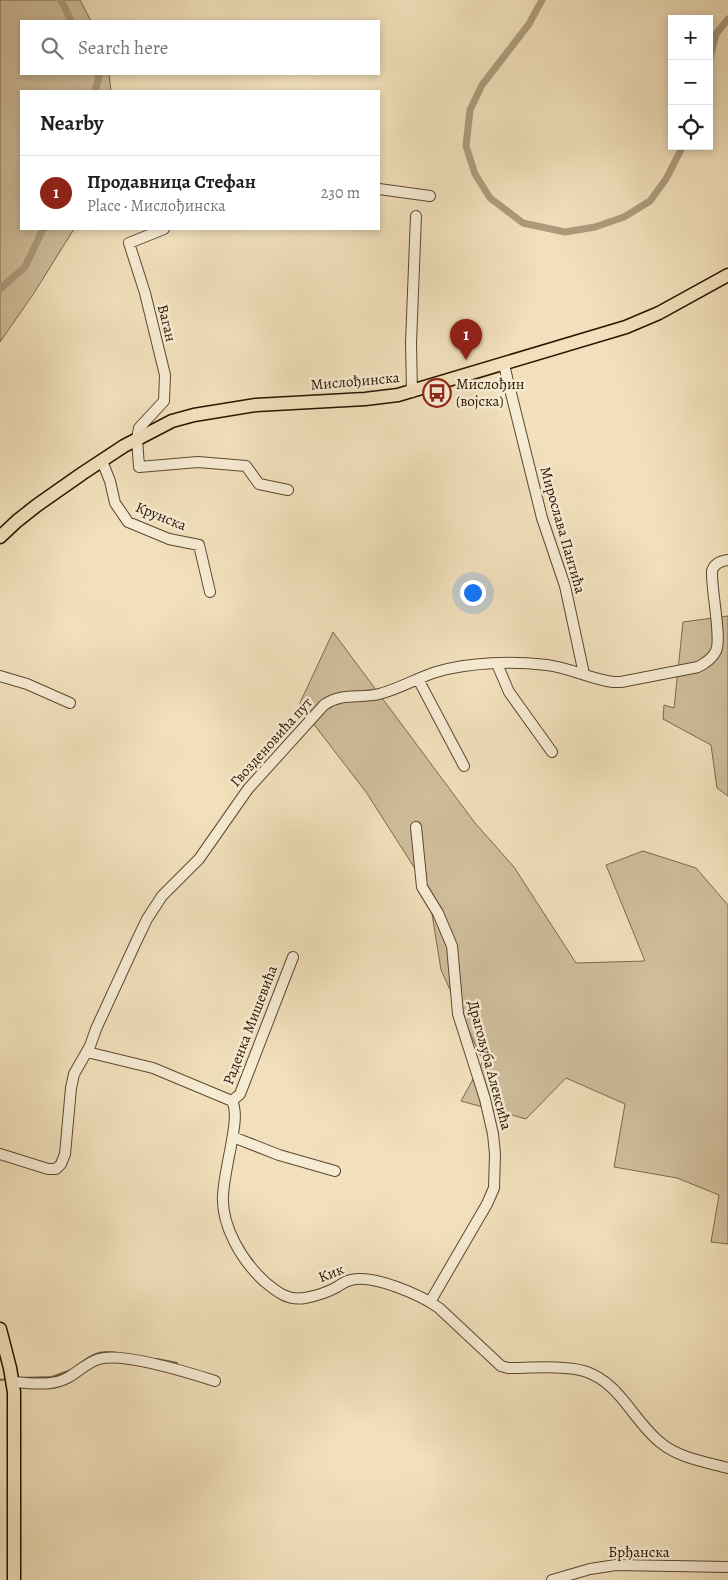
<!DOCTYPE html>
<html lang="en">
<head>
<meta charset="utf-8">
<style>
	body { margin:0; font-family:Alegreya,serif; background:#f2f2f2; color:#222 }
	.controls { position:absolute; right:15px; top:15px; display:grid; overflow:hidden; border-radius:0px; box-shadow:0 2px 8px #0003 }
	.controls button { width:45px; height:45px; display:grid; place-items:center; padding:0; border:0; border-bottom:1px solid #e0e0e0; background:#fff; color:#222; font:25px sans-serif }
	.you { position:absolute; left:472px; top:592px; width:18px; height:18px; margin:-12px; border:4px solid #fff; border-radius:50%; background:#1a73e8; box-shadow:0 0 0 8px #1a73e833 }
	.badge { display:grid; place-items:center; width:32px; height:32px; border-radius:50%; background:#8f2418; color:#fff; font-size:16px; font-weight:700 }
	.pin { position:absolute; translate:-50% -41px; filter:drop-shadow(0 1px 2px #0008) }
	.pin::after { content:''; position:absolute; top:26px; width:18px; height:15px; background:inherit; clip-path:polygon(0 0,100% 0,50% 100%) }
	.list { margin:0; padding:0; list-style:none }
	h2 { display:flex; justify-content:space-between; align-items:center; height:65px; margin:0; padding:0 20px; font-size:21px }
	h2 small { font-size:16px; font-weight:400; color:#767676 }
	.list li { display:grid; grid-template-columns:32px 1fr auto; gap:15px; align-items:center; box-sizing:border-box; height:75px; padding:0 20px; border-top:1px solid #e0e0e0 }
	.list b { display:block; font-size:19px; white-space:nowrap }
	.list p { margin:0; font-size:16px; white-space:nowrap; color:#767676 }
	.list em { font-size:16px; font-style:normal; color:#767676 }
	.icon { flex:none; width:28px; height:28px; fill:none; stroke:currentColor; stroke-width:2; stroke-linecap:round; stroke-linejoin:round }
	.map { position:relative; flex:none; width:728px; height:1580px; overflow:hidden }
	.search { position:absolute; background:#fff; box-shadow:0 2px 8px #0003; left:20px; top:20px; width:360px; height:55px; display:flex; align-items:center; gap:12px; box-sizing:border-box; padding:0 18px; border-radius:0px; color:#767676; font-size:19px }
	.panel { position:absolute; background:#fff; box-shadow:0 2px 8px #0003; left:20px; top:90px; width:360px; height:140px; border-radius:0px }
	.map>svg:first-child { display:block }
</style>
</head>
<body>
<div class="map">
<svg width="728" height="1580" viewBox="0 0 728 1580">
	<rect width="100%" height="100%" fill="#f1e0bb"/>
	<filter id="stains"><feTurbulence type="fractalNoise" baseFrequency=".004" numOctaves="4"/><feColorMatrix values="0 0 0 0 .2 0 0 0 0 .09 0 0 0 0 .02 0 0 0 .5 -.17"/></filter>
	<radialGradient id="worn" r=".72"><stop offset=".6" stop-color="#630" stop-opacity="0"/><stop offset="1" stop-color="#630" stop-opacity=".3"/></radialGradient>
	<path fill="#cfbd9b" stroke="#7c684e" d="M 0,0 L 80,0 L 91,21 L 21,21 L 21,74 L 109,74 L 111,91 L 21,91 L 21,229 L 74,229 L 34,293 L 0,342 Z
		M 728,616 L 728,796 L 717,788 L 711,745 L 663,719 L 664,705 L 674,708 L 683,622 Z
		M 333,632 L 475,823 L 514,867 L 576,963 L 645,961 L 606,865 L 643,851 L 696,868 L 728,905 L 728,1244 L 711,1242 L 719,1195 L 677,1178 L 614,1167 L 625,1104 L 566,1078 L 526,1119 L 461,1101 L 483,1061 L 441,970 L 428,889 L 366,792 L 299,705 Z"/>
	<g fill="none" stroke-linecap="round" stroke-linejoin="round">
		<path stroke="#79654b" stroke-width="2" d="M 157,1359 L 177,1363
			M 77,1366 C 92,1354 99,1350 118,1353
			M 20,1378 L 52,1377 L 71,1370
			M 0,1380 L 7,1379"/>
		<path stroke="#ad9b7c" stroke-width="7" d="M 61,0 L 71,21
			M 542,0 L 529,24 L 482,85 L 470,110 L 466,146 L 475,174 L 490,198 L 523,223 L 565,232 L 595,227 L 624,217 L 650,201 L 666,179 L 683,146
			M 709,61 L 716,34 L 728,19
			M 95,91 L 99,77 L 97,74
			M 0,289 L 25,267 L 43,229"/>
		<defs>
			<path id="minor" d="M 379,189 L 430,196
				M 164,229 L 129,243 L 145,293 L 165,375 L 164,401 L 139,428 L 137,439 L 139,467 L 198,462 L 246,466 L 259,484 L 288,490
				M 504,365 L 542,518 L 565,586 L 584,674
				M 412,392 L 411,343 L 416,216
				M 102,461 L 110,481 L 115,503 L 128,522 L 169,539 L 199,545 L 210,592
				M 497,664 L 509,692 L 552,752
				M 0,676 L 27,684 L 70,703
				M 418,679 L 464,766
				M 416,827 L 422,887 L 438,913 L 452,946 L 458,1014 L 485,1099 L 493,1134 L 495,1154 L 494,1188 L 487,1204 L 430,1302
				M 87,1052 L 153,1068 L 232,1101 C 238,1113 233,1133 231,1146 C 228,1162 224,1179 223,1195 C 221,1226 242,1261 265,1282 C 277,1292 288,1301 305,1298 C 316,1296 328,1292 337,1287 C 342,1284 345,1281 351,1280 C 373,1274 421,1295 439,1308 L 501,1366 L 508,1368 C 529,1368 564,1365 584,1371 C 620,1382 633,1421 661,1443 C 679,1458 706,1462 728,1468
				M 232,1101 L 240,1094 L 293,957
				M 233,1137 L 279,1155 L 335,1171
				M 0,1154 L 48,1169 L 56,1169 L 61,1164 L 65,1154 L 71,1088 L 74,1074 L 90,1046 L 96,1029 L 136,942 L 147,919 L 162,896 L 199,859 L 248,789 L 324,705 C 343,692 359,699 379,694 C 399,689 417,678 436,672 C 470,662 512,661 547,665 C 570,668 591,679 613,682 L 621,682 L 698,667 C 706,663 712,659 716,651 C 722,638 711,590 712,571 C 714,564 720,561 728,560
				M 13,1382 C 32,1383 52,1387 69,1377 C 79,1371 88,1362 99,1359 C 123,1352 190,1373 215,1381
				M 552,1580 L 590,1569 L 616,1565 L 728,1567"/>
			<path id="major" d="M 0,537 L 17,521 L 36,506 L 83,473 L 124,446 L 172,421 L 194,415 L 256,405 L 365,399 L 398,395 L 626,327 L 659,313 L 728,275
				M 0,1329 L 10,1368 L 14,1392 L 14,1580"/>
		</defs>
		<use href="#minor" stroke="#5c4730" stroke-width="12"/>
		<use href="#major" stroke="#2a1401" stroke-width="15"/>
		<use href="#minor" stroke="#f6ebd3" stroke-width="10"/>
		<use href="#major" stroke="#f1e0bb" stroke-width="12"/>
	</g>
	<defs>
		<symbol id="bus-ring" viewBox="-11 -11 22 22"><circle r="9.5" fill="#f6ebd3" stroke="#8f2418" stroke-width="1.5"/><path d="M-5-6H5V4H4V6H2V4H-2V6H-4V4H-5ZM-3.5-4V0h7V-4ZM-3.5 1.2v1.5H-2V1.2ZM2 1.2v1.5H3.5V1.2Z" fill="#8f2418"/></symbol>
	</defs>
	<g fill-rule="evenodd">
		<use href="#bus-ring" x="421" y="377" width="32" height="32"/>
	</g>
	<g text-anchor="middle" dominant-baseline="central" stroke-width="5" stroke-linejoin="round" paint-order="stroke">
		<g font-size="15" fill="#2a1401" stroke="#f6ebd3">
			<text transform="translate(167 323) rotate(76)">Ваган</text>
			<text transform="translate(355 381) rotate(-5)">Мислођинска</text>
			<text transform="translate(161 516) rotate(22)">Крунска</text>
			<text transform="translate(563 530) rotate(74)">Мирослава Пантића</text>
			<text transform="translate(271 742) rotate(-48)">Гвозденовића пут</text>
			<text transform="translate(250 1025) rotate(-69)">Раденка Мишевића</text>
			<text transform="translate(490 1065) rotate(75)">Драгољуба Алексића</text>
			<text transform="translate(331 1273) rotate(-22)">Кик</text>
			<text x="639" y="1552">Брђанска</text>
		</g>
		<g font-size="15" fill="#2a1401" stroke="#f6ebd3" text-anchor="start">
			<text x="456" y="384">Мислођин<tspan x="456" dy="17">(војска)</tspan></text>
		</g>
	</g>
	<rect width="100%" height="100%" filter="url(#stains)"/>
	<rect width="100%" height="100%" fill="url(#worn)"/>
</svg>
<div class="controls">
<button>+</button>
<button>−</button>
<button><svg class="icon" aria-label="locate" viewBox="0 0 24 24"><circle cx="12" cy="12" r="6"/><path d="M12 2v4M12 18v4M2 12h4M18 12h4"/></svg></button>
</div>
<div class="you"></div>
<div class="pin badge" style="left:466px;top:360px">1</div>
<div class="search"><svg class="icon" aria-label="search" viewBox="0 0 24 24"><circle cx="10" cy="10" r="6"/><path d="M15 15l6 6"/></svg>Search here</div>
<section class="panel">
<h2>Nearby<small></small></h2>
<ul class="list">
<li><span class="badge">1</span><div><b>Продавница Стефан</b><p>Place · Мислођинска</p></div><em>230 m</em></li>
</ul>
</section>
</div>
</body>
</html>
